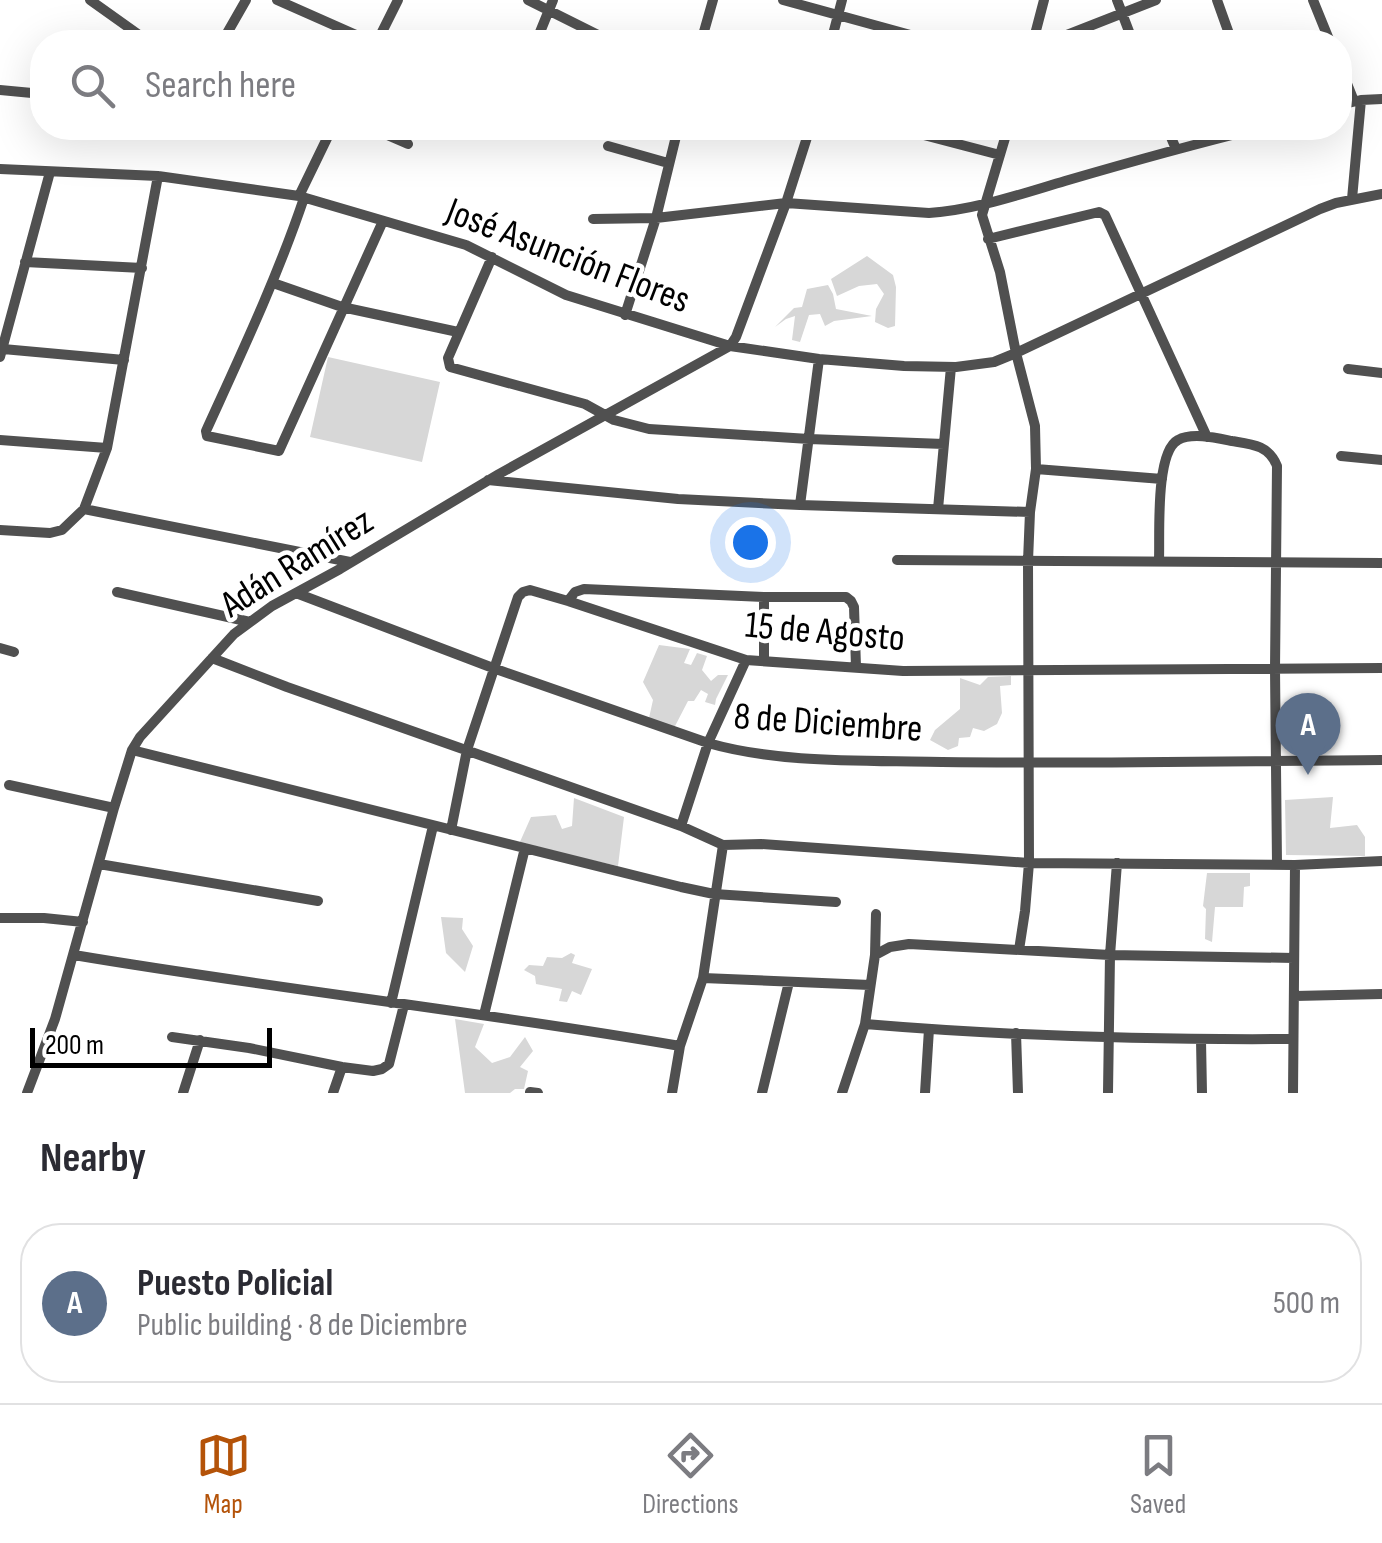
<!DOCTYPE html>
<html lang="en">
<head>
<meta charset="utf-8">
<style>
	body { margin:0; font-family:"Sofia Sans Condensed",sans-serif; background:#f7f7f7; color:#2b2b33 }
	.scale { position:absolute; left:30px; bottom:25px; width:242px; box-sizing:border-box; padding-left:10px; border:5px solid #000; border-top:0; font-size:28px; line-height:35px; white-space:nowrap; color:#000; -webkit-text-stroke:8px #fff; paint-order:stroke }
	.you { position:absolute; left:750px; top:542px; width:35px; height:35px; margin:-25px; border:8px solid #fff; border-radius:50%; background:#1a73e8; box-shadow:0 0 0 15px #1a73e833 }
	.badge { display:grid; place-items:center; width:65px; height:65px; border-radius:50%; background:#b45309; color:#fff; font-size:32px; font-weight:700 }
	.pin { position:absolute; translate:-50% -82px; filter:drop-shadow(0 2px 5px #0008) }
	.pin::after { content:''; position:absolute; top:52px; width:35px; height:30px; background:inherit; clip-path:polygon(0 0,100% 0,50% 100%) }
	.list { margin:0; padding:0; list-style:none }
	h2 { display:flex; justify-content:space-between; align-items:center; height:130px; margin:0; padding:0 40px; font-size:42px }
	h2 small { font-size:32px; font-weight:400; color:#7c7c81 }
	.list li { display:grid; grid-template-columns:65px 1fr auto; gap:30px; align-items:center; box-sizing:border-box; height:160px; margin:0 20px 20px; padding:0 20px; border:2px solid #e1e1e2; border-radius:40px }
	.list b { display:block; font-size:38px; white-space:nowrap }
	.list p { margin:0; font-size:32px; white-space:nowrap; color:#7c7c81 }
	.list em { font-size:32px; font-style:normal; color:#7c7c81 }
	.icon { flex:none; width:55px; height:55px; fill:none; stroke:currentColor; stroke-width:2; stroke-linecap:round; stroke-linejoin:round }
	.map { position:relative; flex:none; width:1382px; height:1093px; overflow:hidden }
	.search { position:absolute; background:#fff; box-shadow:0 10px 40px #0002; left:30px; right:30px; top:30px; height:110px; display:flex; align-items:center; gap:25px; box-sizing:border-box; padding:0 35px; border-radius:40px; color:#7c7c81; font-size:38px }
	.sheet { height:310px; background:#fff }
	nav { display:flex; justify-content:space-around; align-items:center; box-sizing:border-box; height:140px; border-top:2px solid #e1e1e2; background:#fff; font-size:28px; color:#7c7c81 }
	nav a { display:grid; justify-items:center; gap:5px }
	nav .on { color:#b45309 }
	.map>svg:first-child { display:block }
</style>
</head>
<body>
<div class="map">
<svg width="1382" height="1093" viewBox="0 0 1382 1093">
	<rect width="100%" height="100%" fill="#fff"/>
	<path fill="#d7d7d7" d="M 867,256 L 893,275 L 896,287 L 895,326 L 888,328 L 875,322 L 876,309 L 884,294 L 877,284 L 859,286 L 837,296 L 831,279 Z
		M 828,285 L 833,294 L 836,309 L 872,316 L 834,321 L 825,326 L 820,314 L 809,315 L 800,342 L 792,340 L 795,316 L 786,319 L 775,327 L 794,308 L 802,307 L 807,289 Z
		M 328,357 L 440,382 L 422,462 L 310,437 Z
		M 659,645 L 690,649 L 684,663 L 691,665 L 697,653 L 707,656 L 702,670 L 711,681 L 718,675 L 728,675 L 716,699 L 715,705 L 705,702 L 708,694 L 701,690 L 694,701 L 688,701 L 674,728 L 649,718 L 653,700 L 643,682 Z
		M 1011,676 L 1011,685 L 1000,686 L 1002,713 L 997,724 L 984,731 L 973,728 L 970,737 L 959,738 L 958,746 L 948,750 L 930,740 L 935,730 L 960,709 L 960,678 L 980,685 L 988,677 Z
		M 1333,797 L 1330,828 L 1357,825 L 1365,837 L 1365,856 L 1286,855 L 1285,800 Z
		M 574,798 L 624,817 L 618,866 L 519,844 L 531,817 L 556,815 L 562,829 L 572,826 Z
		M 1207,873 L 1250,873 L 1250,886 L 1244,887 L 1243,907 L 1215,907 L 1212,942 L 1205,939 L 1206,909 L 1203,906 Z
		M 441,917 L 463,918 L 462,929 L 473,946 L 465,972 L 446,953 Z
		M 571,953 L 575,955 L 572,963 L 592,969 L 581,995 L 572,991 L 567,1002 L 559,1001 L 562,989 L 536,984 L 535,976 L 524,970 L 529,965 L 543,966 L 547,957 L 562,958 Z
		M 455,1019 L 484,1024 L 475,1047 L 492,1063 L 510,1057 L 525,1037 L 533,1051 L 520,1067 L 528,1071 L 524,1089 L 515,1089 L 510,1093 L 465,1093 Z"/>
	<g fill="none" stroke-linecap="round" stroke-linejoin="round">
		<path stroke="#505050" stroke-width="10" d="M 90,0 L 149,42
			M 277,0 L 372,42
			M 528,0 L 612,42
			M 783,0 L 936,42
			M 1117,0 L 1133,42
			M 1217,0 L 1232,42
			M 1313,0 L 1330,42
			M 222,42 L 246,0
			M 377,42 L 398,0
			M 536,42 L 553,0
			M 701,42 L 713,0
			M 831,42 L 842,0
			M 1033,42 L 1044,0
			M 1049,42 L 1156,0
			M 1340,66 L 1354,101
			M 0,90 L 32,93
			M 1340,105 L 1361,100 L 1382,99
			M 371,128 L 408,144
			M 897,128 L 1000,155
			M 1008,128 L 982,215 L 1000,272 L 1016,353 L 1035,426 L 1036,469 L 1030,512 L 1028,561 L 1029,863 L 1025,911 L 1019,950
			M 1167,128 L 1176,149
			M 608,146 L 668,163
			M 0,169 L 158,176 L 299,196 L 466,245 L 566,295 L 730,346 L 819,359 L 904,366 L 956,367 L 994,362 L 1016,353 L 1320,209 L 1336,203 L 1382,194
			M 299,196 L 332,128
			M 304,198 C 277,278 241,354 206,431 L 207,436 L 279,451 L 383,221
			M 1352,199 L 1361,100
			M 593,219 L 656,218 L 786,203 L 929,213 C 975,210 1021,194 1065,181 C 1130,162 1195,144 1260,128
			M 988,239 L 1099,212 L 1105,215 L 1207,437
			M 492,257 L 448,358 L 450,367 L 585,404 L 614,420 L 649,429 L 809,439 L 944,444
			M 25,262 L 142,268
			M 273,283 L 342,307 L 458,332
			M 625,315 L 656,218 L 678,128
			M 3,349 L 124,360
			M 0,357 L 50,172
			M 1348,369 L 1382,373
			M 0,440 L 107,448
			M 1341,456 L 1382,460
			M 1036,469 L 1162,479
			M 488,480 L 678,499 L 800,505 L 1030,512
			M 800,505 L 819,359
			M 84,509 L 350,562
			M 938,509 L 951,367
			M 0,530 L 50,533 L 62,530 L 84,509 L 107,448 L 158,176
			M 897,560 L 1382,563
			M 1159,560 C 1160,535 1155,452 1178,440 C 1192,432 1217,438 1232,441 C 1251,444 1269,445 1277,466 L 1275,669 L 1277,864
			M 117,592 L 250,622
			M 296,593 L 493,668 L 708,743 C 781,764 867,760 942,762 C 1089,764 1235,761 1382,760
			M 568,601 L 575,592 L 584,589 L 764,597 L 846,597 L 851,601 L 854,607 L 856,667
			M 0,648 L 14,652
			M 212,658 L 287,687 L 681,826 L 723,845 L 761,844 L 1029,863 L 1295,865 L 1382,861
			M 764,660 L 764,597
			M 132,750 L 681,887 L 714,894 L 836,902
			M 9,785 L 114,808
			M 681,826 L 708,743 L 746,660
			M 451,830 L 467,750 L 518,597 L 523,592 L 530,590 L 568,601 L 746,660 L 903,671 L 1382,668
			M 99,864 L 318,901
			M 0,918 L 44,918 L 83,922
			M 74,955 C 275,989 478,1011 680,1046
			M 875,955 L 890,947 L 909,944 L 1110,955 L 1294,958
			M 703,978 L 870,985
			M 1295,996 L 1382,994
			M 391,1003 L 433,826
			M 484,1015 L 525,848
			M 865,1024 C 1007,1036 1151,1040 1293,1039
			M 1016,1033 L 1018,1093
			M 172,1037 L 249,1048 L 342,1067 L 373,1071 L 382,1069 L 389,1064 L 404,1005
			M 1201,1040 L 1202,1093
			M 530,1092 L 538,1093
			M 27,1093 L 55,1019 L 114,808 L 132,750 L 140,737 L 234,634 L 272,606 L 340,569 L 499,474 L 730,346 L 736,337 L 786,203 L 810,128
			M 183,1093 L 200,1040
			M 333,1093 L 342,1067
			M 672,1093 L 680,1046 L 703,978 L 723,845
			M 762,1093 L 789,982
			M 842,1093 L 865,1024 L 875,955 L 876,914
			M 925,1093 L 929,1029
			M 1108,1093 L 1110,955 L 1117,863
			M 1293,1093 L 1295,865"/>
	</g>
	<g text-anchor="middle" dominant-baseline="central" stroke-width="9" stroke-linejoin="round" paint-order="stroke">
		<g font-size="38" fill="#000" stroke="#fff">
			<text transform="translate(568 256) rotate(21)">José Asunción Flores</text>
			<text transform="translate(297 563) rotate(-32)">Adán Ramírez</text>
			<text transform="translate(825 632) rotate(5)">15 de Agosto</text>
			<text transform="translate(828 723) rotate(4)">8 de Diciembre</text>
		</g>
	</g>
</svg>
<div class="scale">200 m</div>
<div class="you"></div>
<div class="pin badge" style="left:1308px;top:775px;background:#5c6f8a">A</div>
<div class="search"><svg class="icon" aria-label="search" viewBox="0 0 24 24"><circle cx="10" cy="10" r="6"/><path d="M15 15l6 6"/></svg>Search here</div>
</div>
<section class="sheet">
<h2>Nearby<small></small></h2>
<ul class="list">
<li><span class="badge" style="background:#5c6f8a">A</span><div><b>Puesto Policial</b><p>Public building · 8 de Diciembre</p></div><em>500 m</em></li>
</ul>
</section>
<nav>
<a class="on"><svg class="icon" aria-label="map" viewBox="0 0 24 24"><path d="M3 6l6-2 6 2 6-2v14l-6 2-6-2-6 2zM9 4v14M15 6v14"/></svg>Map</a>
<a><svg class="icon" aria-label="directions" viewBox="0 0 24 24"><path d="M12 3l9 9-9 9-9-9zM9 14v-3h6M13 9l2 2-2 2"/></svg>Directions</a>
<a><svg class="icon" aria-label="saved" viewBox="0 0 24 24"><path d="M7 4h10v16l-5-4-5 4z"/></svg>Saved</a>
</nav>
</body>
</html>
